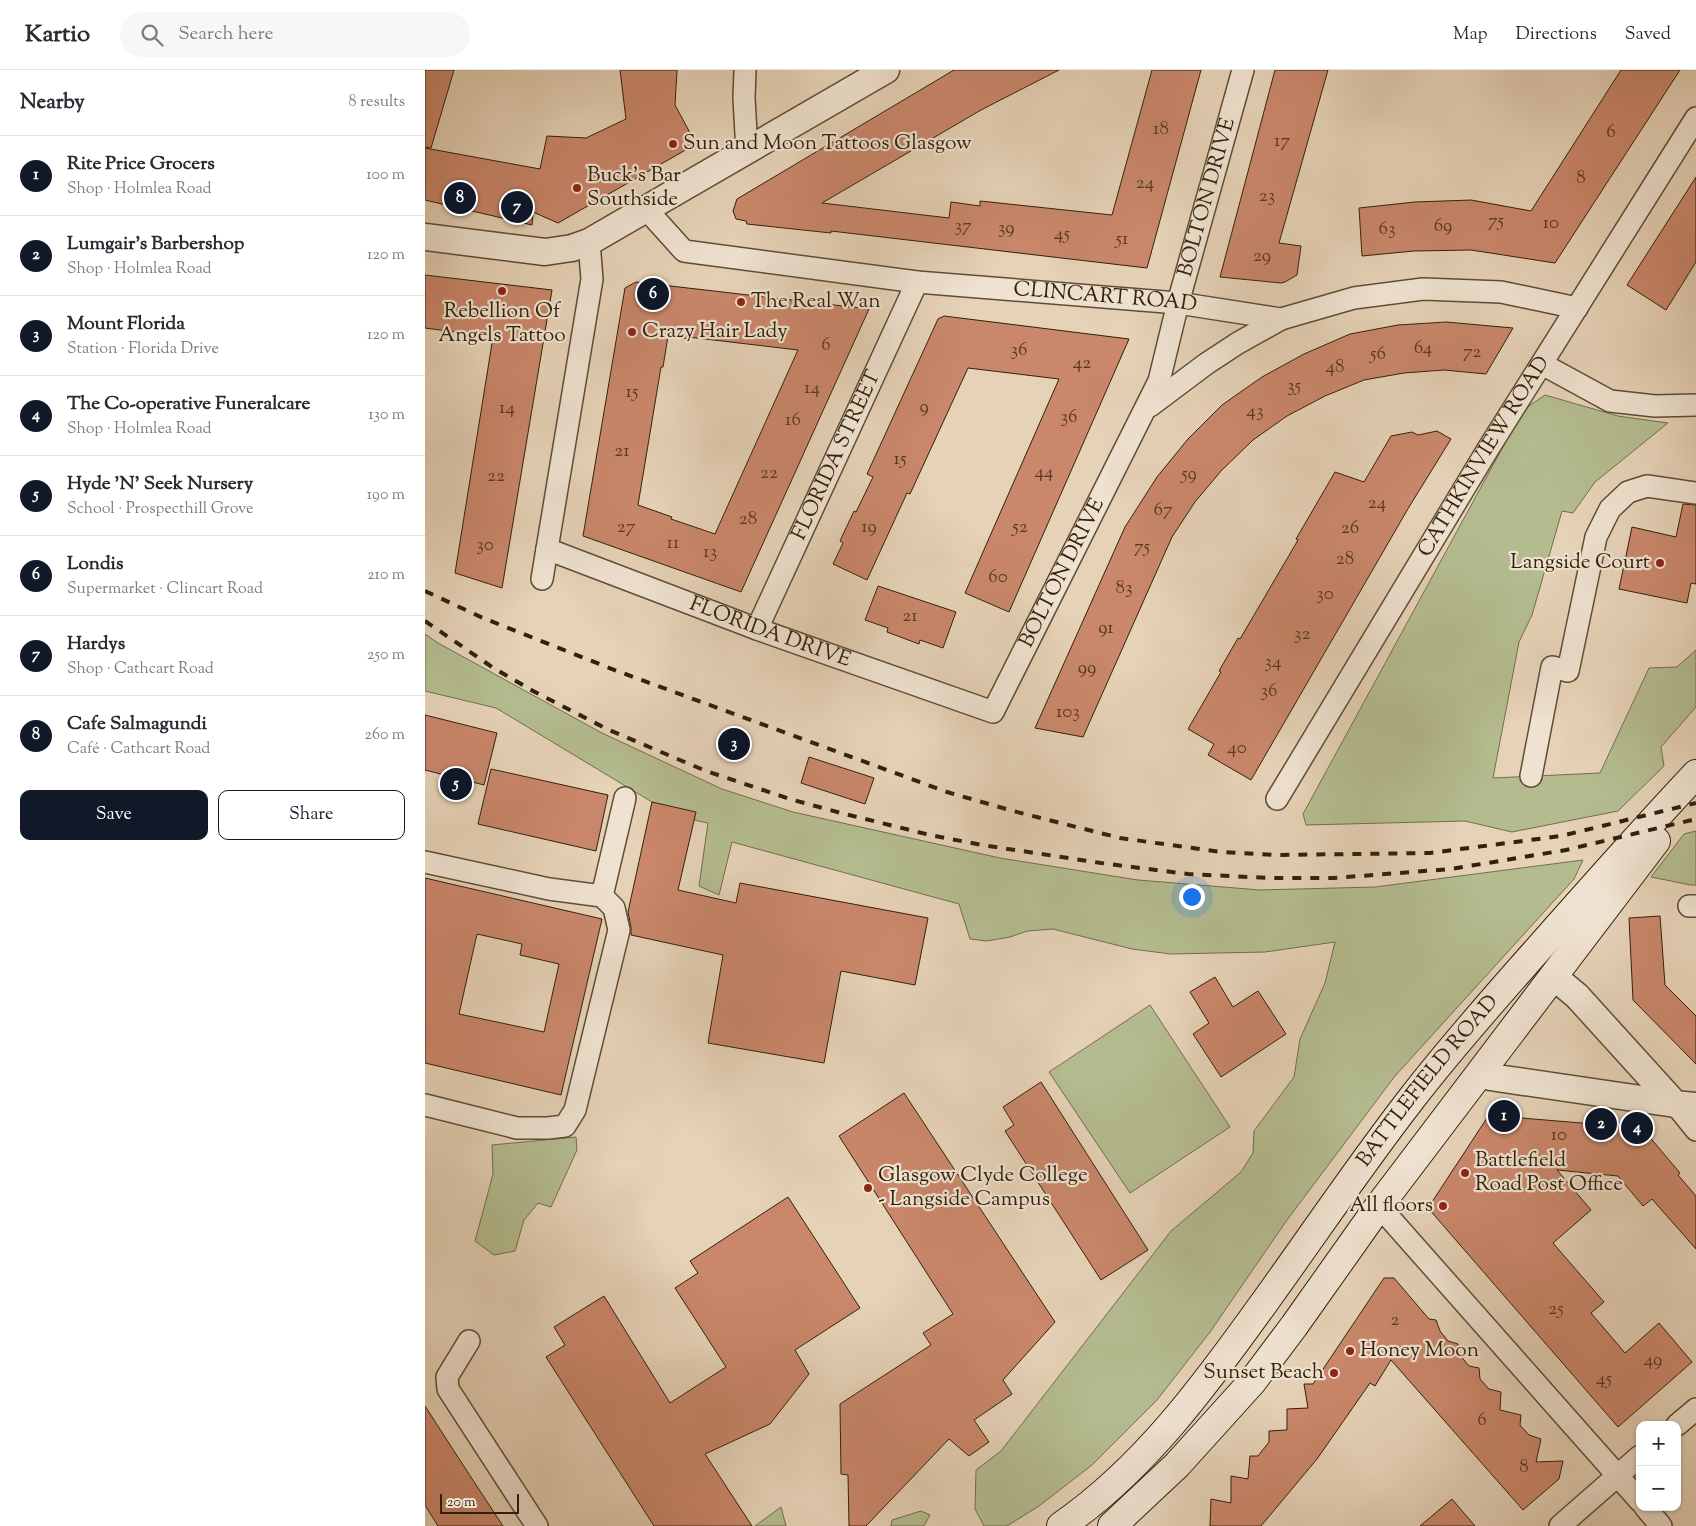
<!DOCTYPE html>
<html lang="en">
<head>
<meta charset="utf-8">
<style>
	body { margin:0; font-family:"Sorts Mill Goudy",serif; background:#f7f7f7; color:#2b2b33 }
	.controls { position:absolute; right:15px; bottom:15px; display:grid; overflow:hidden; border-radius:10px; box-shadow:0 1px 4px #0004 }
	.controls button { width:45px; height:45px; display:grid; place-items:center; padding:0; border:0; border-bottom:1px solid #e1e1e2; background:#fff; color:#2b2b33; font:25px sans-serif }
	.scale { position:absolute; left:15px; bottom:12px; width:79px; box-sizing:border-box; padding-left:5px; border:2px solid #31210a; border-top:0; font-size:14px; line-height:18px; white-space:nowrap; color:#31210a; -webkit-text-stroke:4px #efe2d0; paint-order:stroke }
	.you { position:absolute; left:766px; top:826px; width:18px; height:18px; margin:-12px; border:4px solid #fff; border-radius:50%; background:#1a73e8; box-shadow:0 0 0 8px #1a73e833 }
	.badge { display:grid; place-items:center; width:32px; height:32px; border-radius:50%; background:#111827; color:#fff; font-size:16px; font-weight:700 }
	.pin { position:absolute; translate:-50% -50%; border:2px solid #fff; box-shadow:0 1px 5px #0006 }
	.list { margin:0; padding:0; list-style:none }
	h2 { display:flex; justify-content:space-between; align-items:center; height:65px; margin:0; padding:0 20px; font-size:21px }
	h2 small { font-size:16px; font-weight:400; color:#7c7c81 }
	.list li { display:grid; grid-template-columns:32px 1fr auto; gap:15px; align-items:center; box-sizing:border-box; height:80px; padding:0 20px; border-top:1px solid #e1e1e2 }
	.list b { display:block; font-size:19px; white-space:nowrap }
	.list p { margin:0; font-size:16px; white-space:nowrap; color:#7c7c81 }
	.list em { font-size:16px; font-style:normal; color:#7c7c81 }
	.actions { display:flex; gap:10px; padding:15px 20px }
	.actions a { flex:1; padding:11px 0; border:1px solid #111827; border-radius:10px; text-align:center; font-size:18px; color:#111827 }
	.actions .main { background:#111827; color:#fff }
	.icon { flex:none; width:28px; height:28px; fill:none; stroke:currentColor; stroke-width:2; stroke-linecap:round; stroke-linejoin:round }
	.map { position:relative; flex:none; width:1271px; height:1456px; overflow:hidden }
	header { display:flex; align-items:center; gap:30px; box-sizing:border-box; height:70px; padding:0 25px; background:#fff; border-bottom:1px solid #e1e1e2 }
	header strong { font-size:24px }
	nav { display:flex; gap:28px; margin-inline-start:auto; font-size:18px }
	.search { width:350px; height:45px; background:#f7f7f7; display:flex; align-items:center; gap:12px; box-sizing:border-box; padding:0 18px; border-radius:28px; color:#7c7c81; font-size:19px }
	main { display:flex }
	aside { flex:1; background:#fff }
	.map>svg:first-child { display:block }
</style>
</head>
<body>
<header>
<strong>Kartio</strong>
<div class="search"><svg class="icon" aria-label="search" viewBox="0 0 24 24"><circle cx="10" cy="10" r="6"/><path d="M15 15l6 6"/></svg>Search here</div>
<nav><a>Map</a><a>Directions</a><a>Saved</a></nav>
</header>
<main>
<aside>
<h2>Nearby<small>8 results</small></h2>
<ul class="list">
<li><span class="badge">1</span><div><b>Rite Price Grocers</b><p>Shop · Holmlea Road</p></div><em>100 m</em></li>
<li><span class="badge">2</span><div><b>Lumgair's Barbershop</b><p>Shop · Holmlea Road</p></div><em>120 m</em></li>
<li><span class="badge">3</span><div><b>Mount Florida</b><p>Station · Florida Drive</p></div><em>120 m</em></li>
<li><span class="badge">4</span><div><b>The Co-operative Funeralcare</b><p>Shop · Holmlea Road</p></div><em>130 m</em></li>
<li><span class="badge">5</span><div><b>Hyde 'N' Seek Nursery</b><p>School · Prospecthill Grove</p></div><em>190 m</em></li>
<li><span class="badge">6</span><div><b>Londis</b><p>Supermarket · Clincart Road</p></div><em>210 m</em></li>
<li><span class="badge">7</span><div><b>Hardys</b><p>Shop · Cathcart Road</p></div><em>250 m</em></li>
<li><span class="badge">8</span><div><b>Cafe Salmagundi</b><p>Café · Cathcart Road</p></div><em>260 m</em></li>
</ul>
<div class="actions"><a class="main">Save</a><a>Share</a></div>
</aside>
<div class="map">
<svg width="1271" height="1456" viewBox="0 0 1271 1456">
	<rect width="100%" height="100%" fill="#e6d2b7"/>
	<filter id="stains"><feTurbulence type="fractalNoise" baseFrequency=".004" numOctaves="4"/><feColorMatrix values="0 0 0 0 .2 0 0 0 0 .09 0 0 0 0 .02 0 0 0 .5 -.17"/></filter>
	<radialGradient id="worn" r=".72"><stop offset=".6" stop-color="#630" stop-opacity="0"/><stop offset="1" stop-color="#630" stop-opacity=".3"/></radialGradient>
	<path fill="#b4bc8f" stroke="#726e4c" d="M 1120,325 L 1193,346 L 1243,353 L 1170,412 L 1148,443 L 1137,441 L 1107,545 L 1094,572 L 1068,708 L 1175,703 L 1224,598 L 1252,597 L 1271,580 L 1271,637 L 1236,677 L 1239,696 L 1193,741 L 1087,762 L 1040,751 L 881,755 L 878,744 L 1098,340 Z
		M 0,564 L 13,573 L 177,663 L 297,719 L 368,742 L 575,788 L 713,810 L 835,820 L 950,817 L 1158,790 L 1149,809 L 970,1006 L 862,1150 L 785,1262 L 732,1330 L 667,1395 L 614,1436 L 582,1456 L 559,1456 L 550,1439 L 551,1400 L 576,1381 L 746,1161 L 816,1102 L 828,1083 L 829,1061 L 869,1007 L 875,969 L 900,913 L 910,872 L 840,882 L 746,884 L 707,879 L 628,859 L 602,861 L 585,867 L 562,871 L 545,869 L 534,834 L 307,772 L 294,825 L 274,816 L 283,753 L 269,750 L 227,732 L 71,638 L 0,621 Z
		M 1271,761 L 1271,815 L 1266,815 L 1226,807 L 1259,764 Z
		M 725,935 L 805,1057 L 705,1123 L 624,1002 Z
		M 151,1067 L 152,1080 L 126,1137 L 113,1133 L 99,1150 L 90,1181 L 69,1185 L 50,1171 L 68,1104 L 67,1075 Z
		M 356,1437 L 361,1456 L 330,1456 Z
		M 496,1441 L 505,1445 L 499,1456 L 466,1456 L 467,1450 Z"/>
	<path fill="#ca876b" stroke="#31210a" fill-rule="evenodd" d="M 0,0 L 29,0 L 6,78 L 0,77 Z
		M 195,0 L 252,0 L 250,35 L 271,74 L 133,153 L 108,142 L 107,155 L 0,130 L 0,78 L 115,99 L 122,66 L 161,68 L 201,49 Z
		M 529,0 L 634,0 L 556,40 L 397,133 L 524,148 L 526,132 L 555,136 L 555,131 L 687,145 L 727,0 L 776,0 L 722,198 L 406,161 L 406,163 L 322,154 L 321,151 L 311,149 L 308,141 L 312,129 Z
		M 850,0 L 903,0 L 854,173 L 876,176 L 872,205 L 860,212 L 856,213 L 795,207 Z
		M 1196,0 L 1255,0 L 1130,193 L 1046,180 L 989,181 L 937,186 L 934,138 L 990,132 L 1046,130 L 1106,141 Z
		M 1271,107 L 1271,192 L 1241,240 L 1202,215 Z
		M 0,205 L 127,220 L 77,518 L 30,503 L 68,267 L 0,258 Z
		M 211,212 L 444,239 L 316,522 L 158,466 L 200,218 ZM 243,266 L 262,269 L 263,267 L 373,280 L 290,464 L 246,449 L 247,447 L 213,435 L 236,297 L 238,297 Z
		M 519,246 L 704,269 L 584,542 L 540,523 L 634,309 L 543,298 L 485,424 L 482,423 L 442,510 L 408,494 L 418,473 L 415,471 L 429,441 L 431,442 L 448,407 L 442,404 L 513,249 Z
		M 1021,252 L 1088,258 L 1061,304 L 1019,300 L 979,303 L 939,310 L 900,326 L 862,346 L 828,370 L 796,401 L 770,432 L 747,467 L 658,667 L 610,658 L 700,457 L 732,407 L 763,369 L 797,335 L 837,307 L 879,284 L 925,264 L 973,255 Z
		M 1012,361 L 1026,369 L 984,437 L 826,710 L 783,685 L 789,674 L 763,659 L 796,602 L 794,601 L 813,568 L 815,569 L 873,470 L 871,469 L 910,402 L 939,412 L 966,366 L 987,362 L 993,365 Z
		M 1258,434 L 1271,435 L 1271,514 L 1266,513 L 1262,533 L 1194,519 L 1207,457 L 1251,467 Z
		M 453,516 L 531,542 L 518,578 L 495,570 L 494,574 L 462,562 L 463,558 L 440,550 Z
		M 0,645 L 72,663 L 59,715 L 0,700 Z
		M 384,687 L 449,708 L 440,734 L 376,713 Z
		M 66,699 L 183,725 L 171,781 L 53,754 Z
		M 227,732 L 271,742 L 253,820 L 311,833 L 315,813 L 503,848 L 490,915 L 416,901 L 399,993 L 283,973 L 298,885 L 206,865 L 206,857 L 203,842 Z
		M 0,808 L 177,849 L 136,1025 L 0,993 ZM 52,864 L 97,874 L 95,885 L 134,894 L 119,962 L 34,944 Z
		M 1235,846 L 1240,915 L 1271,946 L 1271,994 L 1208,930 L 1204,848 Z
		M 790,907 L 808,937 L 833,921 L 861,964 L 796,1007 L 768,964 L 784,953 L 765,922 Z
		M 616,1012 L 723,1180 L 676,1210 L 580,1061 L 589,1055 L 578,1037 Z
		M 479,1023 L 630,1252 L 578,1310 L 587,1324 L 549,1350 L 564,1372 L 544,1386 L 524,1369 L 441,1456 L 424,1456 L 423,1405 L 416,1404 L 415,1334 L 506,1275 L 498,1263 L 528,1244 L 414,1066 Z
		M 1072,1046 L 1217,1058 L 1255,1103 L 1253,1105 L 1271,1126 L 1271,1179 L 1227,1129 L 1218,1136 L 1193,1106 L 1132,1100 L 1166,1140 L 1128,1173 L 1179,1232 L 1166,1243 L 1200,1283 L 1234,1253 L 1267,1292 L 1193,1357 L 1003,1138 L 1062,1048 Z
		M 363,1127 L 435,1238 L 370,1280 L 384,1304 L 345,1354 L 280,1384 L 327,1456 L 229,1456 L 121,1287 L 140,1275 L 129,1257 L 179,1226 L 245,1333 L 301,1297 L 250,1218 L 273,1203 L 265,1191 Z
		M 959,1208 L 969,1208 L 1004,1249 L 1011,1250 L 1015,1261 L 1023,1271 L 1033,1274 L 1033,1283 L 1044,1296 L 1054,1298 L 1055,1309 L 1064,1319 L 1076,1322 L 1075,1340 L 1096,1345 L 1095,1355 L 1104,1365 L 1116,1369 L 1111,1392 L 1138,1391 L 1134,1409 L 1098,1440 L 966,1290 L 950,1316 L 945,1313 L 892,1389 L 836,1456 L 785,1456 L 786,1429 L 806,1433 L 806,1406 L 823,1409 L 825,1386 L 833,1386 L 844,1372 L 844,1361 L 862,1360 L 862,1339 L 883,1338 L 879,1314 L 888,1314 Z
		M 0,1336 L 40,1398 L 78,1456 L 13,1456 L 0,1435 Z
		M 1027,1429 L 1050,1456 L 995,1456 Z"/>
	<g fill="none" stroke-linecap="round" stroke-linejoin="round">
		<defs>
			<g id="minor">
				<path d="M 320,0 L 319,28 L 322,82"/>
				<path id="s1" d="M 222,140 L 259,181 L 492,212 L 753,233 L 856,249 L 929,228 L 998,219 L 1076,222 L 1152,238"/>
				<path d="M 1117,294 L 1185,331 L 1230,336 L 1271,335"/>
				<path d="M 725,336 L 781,294 L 813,273 L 856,249"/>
				<path id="s2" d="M 122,479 L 332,559 L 568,642 L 734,311 L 753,233 L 818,0"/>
				<path d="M 117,509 L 167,209 L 164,172"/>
				<path id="s3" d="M 332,559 L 492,212"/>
				<path d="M 1106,706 L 1127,597 L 1143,601 L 1171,467 L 1185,439 L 1203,422 L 1222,416 L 1271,423"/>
				<path id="s4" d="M 852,729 L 1063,379 L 1271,48"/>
				<path d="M 0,792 L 124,819 L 177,826 L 189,838 L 194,860 L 150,1040 L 140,1056 L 123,1058 L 92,1058 L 0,1035"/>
				<path d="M 177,826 L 200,728"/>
				<path d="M 1264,836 L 1271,836"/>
				<path d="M 1250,1034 L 1271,1060"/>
				<path d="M 954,1136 L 1215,1431"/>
				<path d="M 44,1271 L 22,1307 L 23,1319 L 112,1456"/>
				<path d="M 1252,1355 L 1271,1339"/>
				<path d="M 1220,1437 L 1236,1456"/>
				<path d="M 1135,1456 L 1215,1386"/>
			</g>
			<path id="tertiary" d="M 0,167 L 120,182 L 147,178 L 164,172 L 461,0
				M 1128,906 L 1152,926 L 1250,1034
				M 1056,1002 L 1065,1007 L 1250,1034 L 1271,1036"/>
			<g id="secondary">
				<path id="s5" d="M 636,1456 C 719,1399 781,1314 839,1233 C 888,1165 935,1095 987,1028 C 1020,985 1056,944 1092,903 C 1151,836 1210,769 1271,704"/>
				<path d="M 687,1456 L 752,1395 L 827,1312 L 869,1256 L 954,1136 L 1231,771"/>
			</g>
		</defs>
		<use href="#minor" stroke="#5e4d35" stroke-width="24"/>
		<use href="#tertiary" stroke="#5e4d35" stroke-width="29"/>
		<use href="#secondary" stroke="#31210a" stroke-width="30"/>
		<use href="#minor" stroke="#efe2d0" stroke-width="21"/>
		<use href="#tertiary" stroke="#efe2d0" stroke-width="26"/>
		<use href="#secondary" stroke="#efe2d0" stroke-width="28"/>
		<path stroke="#31210a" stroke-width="4" stroke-dasharray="9 9" stroke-linecap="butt" d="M 0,521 L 58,548 L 192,601 L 522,722 L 588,741 L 695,768 L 796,782 L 852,785 L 1005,783 L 1136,766 L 1271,733
			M 0,551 L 67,597 L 108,621 L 184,660 L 281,701 L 365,729 L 416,743 L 505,765 L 557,775 L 676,793 L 763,804 L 845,808 L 909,808 L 1026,799 L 1141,780 L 1271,749"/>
	</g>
	<g fill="#8f2418" stroke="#efe2d0" stroke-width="2">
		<circle cx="248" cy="74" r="5"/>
		<circle cx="152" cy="118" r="5"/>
		<circle cx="77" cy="221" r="5"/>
		<circle cx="316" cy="232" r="5"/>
		<circle cx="207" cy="262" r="5"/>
		<circle cx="1235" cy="493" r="5"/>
		<circle cx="1040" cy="1103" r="5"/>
		<circle cx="443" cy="1118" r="5"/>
		<circle cx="1018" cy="1136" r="5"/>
		<circle cx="925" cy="1281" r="5"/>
		<circle cx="909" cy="1303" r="5"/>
	</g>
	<g text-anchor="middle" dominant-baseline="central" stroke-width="4.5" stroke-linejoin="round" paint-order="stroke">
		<g font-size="19" fill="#573a22">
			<text x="736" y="59">18</text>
			<text x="1186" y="62">6</text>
			<text x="857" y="71">17</text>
			<text x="1156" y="108">8</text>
			<text x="720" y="113">24</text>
			<text x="842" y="126">23</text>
			<text x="1071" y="151">75</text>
			<text x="1126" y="153">10</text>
			<text x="538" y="156">37</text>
			<text x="1018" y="156">69</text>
			<text x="581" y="158">39</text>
			<text x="962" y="159">63</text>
			<text x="637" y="164">45</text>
			<text x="697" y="169">51</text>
			<text x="837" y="186">29</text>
			<text x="401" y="275">6</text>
			<text x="998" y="278">64</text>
			<text x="594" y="280">36</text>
			<text x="1047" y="282">72</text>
			<text x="953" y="284">56</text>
			<text x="657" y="293">42</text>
			<text x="910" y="297">48</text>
			<text x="869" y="316">35</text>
			<text x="387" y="318">14</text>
			<text x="207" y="322">15</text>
			<text x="499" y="337">9</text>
			<text x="82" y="338">14</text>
			<text x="830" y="341">43</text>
			<text x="644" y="347">36</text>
			<text x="368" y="350">16</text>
			<text x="197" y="381">21</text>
			<text x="475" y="389">15</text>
			<text x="619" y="402">44</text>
			<text x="344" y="403">22</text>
			<text x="764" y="404">59</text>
			<text x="71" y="406">22</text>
			<text x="952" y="433">24</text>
			<text x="738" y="440">67</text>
			<text x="323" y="449">28</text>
			<text x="201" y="457">27</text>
			<text x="444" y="457">19</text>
			<text x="595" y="457">52</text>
			<text x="925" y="458">26</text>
			<text x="248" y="473">11</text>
			<text x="60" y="475">30</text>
			<text x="717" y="477">75</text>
			<text x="285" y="482">13</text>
			<text x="920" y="489">28</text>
			<text x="573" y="507">60</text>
			<text x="699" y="518">83</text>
			<text x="900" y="524">30</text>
			<text x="485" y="546">21</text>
			<text x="681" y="558">91</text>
			<text x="877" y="564">32</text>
			<text x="848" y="592">34</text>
			<text x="662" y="598">99</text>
			<text x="844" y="621">36</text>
			<text x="643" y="642">103</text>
			<text x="812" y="678">40</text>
			<text x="1134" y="1065">10</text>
			<text x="1131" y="1239">25</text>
			<text x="970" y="1250">2</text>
			<text x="1228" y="1290">49</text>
			<text x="1179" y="1309">45</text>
			<text x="1057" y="1350">6</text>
			<text x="1099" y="1397">8</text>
		</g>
		<g font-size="21" fill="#31210a" stroke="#efe2d0" text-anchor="start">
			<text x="258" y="74">Sun and Moon Tattoos Glasgow</text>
			<text x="162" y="106">Buck's Bar<tspan x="162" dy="24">Southside</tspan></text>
			<text x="326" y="232">The Real Wan</text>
			<text x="77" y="242" text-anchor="middle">Rebellion Of<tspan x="77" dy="24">Angels Tattoo</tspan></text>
			<text x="217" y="262">Crazy Hair Lady</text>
			<text x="1225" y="493" text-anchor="end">Langside Court</text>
			<text x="1050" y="1091">Battlefield<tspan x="1050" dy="24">Road Post Office</tspan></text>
			<text x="453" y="1106">Glasgow Clyde College<tspan x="453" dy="24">- Langside Campus</tspan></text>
			<text x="1008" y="1136" text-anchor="end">All floors</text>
			<text x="935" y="1281">Honey Moon</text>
			<text x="899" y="1303" text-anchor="end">Sunset Beach</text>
		</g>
		<g font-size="21" fill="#31210a" stroke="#efe2d0">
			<text stroke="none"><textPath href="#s2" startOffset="1035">BOLTON DRIVE</textPath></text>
			<text stroke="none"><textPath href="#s1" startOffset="479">CLINCART ROAD</textPath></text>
			<text stroke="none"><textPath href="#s3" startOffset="191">FLORIDA STREET</textPath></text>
			<text stroke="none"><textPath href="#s4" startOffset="400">CATHKINVIEW ROAD</textPath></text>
			<text stroke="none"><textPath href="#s2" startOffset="630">BOLTON DRIVE</textPath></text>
			<text stroke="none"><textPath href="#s2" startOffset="238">FLORIDA DRIVE</textPath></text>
			<text stroke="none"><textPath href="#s5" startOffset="579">BATTLEFIELD ROAD</textPath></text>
		</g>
	</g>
	<rect width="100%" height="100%" filter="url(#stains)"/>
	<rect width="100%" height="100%" fill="url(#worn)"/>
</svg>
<div class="controls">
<button>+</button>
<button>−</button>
</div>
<div class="scale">20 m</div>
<div class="you"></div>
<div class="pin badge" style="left:1079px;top:1046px">1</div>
<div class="pin badge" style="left:1176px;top:1054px">2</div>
<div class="pin badge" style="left:309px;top:674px">3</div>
<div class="pin badge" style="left:1212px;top:1058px">4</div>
<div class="pin badge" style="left:31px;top:714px">5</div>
<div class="pin badge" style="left:228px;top:224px">6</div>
<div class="pin badge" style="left:92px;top:137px">7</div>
<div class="pin badge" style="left:35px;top:128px">8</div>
</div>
</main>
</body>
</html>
